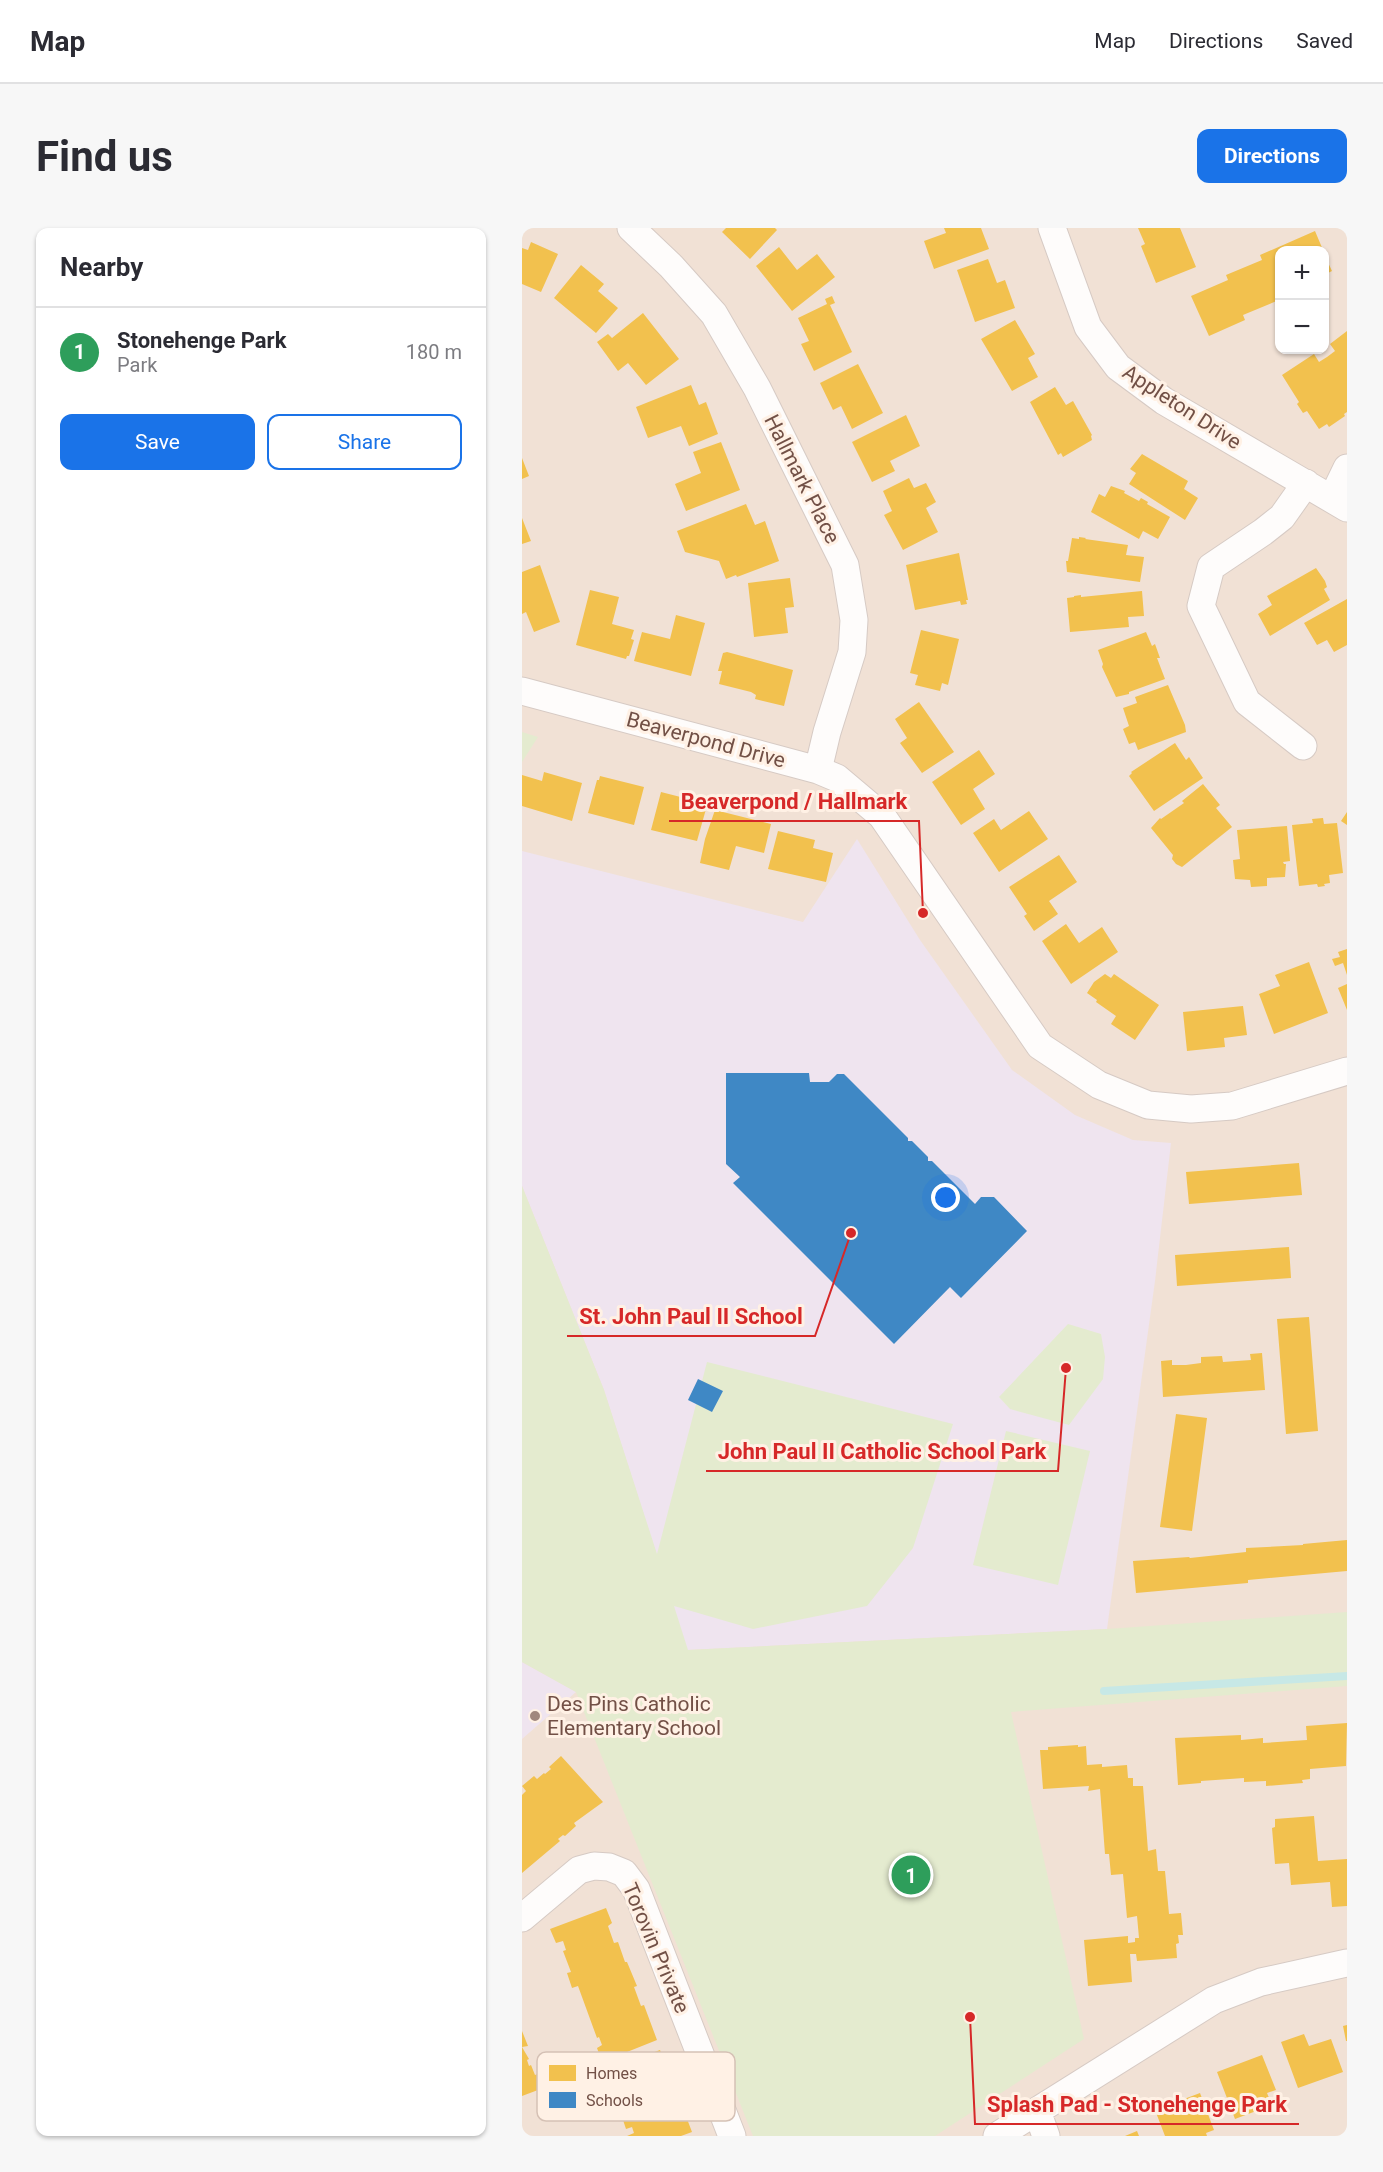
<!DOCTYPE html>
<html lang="en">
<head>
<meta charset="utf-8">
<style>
	body { margin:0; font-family:Roboto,sans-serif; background:#f7f7f7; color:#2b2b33 }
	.controls { position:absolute; right:18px; top:18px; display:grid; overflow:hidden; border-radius:12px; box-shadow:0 2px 4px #0004 }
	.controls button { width:54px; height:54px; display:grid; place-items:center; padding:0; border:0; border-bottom:2px solid #e1e1e2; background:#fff; color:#2b2b33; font:30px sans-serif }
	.you { position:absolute; left:424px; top:970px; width:21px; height:21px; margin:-15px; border:4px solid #fff; border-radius:50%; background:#1a73e8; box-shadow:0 0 0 9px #1a73e833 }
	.badge { display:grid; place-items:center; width:39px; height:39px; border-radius:50%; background:#1a73e8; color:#fff; font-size:20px; font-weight:700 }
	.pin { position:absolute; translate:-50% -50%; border:3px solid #fff; box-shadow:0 2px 6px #0006 }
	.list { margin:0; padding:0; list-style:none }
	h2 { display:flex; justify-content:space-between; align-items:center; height:78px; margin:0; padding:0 24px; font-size:26px }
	h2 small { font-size:20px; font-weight:400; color:#7c7c81 }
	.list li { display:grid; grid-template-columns:39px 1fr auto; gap:18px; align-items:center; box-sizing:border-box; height:90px; padding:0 24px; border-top:2px solid #e1e1e2 }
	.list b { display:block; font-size:22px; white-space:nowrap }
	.list p { margin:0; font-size:20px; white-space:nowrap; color:#7c7c81 }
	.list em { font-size:20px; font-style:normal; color:#7c7c81 }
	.actions { display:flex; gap:12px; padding:18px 24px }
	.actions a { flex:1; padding:14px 0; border:2px solid #1a73e8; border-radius:12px; text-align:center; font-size:21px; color:#1a73e8 }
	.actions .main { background:#1a73e8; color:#fff }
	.map { position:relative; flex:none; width:825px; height:1908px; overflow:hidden; border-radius:12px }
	header { display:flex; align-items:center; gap:36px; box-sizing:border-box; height:84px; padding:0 30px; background:#fff; border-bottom:2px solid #e1e1e2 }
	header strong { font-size:28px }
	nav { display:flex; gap:33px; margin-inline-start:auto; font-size:21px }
	.intro { display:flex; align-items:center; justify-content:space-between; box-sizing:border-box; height:144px; padding:0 36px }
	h1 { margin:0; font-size:42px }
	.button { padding:15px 27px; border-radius:12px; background:#1a73e8; color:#fff; font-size:21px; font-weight:700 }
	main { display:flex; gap:36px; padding:0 36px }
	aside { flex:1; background:#fff; border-radius:12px; box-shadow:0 2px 4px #0004 }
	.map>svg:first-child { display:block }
</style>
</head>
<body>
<header>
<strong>Map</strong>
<nav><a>Map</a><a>Directions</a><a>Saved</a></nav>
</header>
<div class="intro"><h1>Find us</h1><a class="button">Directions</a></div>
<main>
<aside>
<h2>Nearby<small></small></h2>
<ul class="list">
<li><span class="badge" style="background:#2e9e5b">1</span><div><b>Stonehenge Park</b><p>Park</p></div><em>180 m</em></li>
</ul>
<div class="actions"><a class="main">Save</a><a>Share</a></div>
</aside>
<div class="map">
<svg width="825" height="1908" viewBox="0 0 825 1908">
	<rect width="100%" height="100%" fill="#f5ede5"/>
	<path fill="#f1e1d5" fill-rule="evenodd" d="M 0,0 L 825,0 L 825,1908 L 0,1908 ZM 758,22 L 802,22 L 802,122 L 758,122 Z"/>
	<path fill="#efe4ef" d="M 335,611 L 398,712 L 490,842 L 553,887 L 611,912 L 649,915 L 633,1053 L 585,1401 L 165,1422 L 82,1162 L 0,958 L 0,623 L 281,694 Z
		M 0,1434 L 54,1464 L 0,1511 Z"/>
	<path fill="#e4ebcf" d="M 0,504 L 16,509 L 0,534 Z
		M 0,958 L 82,1162 L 135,1326 L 185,1134 L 431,1196 L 391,1320 L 345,1378 L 231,1401 L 152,1378 L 166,1422 L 585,1401 L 825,1384 L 825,1458 L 489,1484 L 562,1811 L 413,1908 L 231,1908 L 54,1464 L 0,1434 Z
		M 546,1096 L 579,1106 L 583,1129 L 581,1151 L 547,1197 L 488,1181 L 477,1169 Z
		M 484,1203 L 568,1223 L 536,1357 L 451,1337 Z"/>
	<path fill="#f2c14e" d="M 204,0 L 253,0 L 255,2 L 228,31 L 200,4 Z
		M 422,0 L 459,0 L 467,21 L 412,41 L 402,13 L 424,5 Z
		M 616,0 L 658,0 L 674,39 L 634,55 L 619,18 L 623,16 Z
		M 793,3 L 801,22 L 758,22 L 758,66 L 755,67 L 757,72 L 721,87 L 723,92 L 687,108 L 669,68 L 706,52 L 704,47 L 740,32 L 738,27 Z
		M 9,14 L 36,26 L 19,64 L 0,56 L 0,20 L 6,22 Z
		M 257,19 L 275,42 L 295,26 L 313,49 L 270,83 L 234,38 Z
		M 802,26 L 810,43 L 802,47 Z
		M 466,31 L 475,55 L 483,52 L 493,80 L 453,94 L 435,42 Z
		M 59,37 L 82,56 L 76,63 L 96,80 L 74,105 L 32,70 Z
		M 310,68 L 313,75 L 308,77 L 330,124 L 292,143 L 279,116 L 287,113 L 276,90 L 305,76 L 303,71 Z
		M 121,85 L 157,131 L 124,157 L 106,135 L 96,143 L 75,114 L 86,106 L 90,110 Z
		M 493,92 L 513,126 L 506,130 L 516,149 L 490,163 L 459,111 Z
		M 825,103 L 825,184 L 822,186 L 823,188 L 807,199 L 805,196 L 797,201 L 785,183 L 781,185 L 775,176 L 777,174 L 760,147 L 792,126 L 797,134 L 805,129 L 813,123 L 808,116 Z
		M 336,136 L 361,185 L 330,201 L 319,178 L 311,182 L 298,155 Z
		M 169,157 L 177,177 L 184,174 L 196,206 L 167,218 L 159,198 L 126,210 L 114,179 Z
		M 533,159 L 544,177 L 551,173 L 570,207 L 569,208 L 570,212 L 541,229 L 539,225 L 536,227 L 508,174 Z
		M 384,187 L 398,218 L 368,233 L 373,243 L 350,254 L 330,214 Z
		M 199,214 L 218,262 L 164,283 L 153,256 L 179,245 L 171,224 Z
		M 620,226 L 666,253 L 662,261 L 676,270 L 663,292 L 607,256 L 614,245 L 608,241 Z
		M 0,230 L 7,248 L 0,251 Z
		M 387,250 L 392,260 L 404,255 L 414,274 L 404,280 L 416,304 L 381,322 L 362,287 L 370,283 L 361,263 Z
		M 589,258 L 603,263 L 602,265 L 617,273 L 619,270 L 626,274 L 625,276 L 648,289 L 636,311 L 621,303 L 617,311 L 569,284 L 577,266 L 583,269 Z
		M 224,276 L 233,297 L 243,293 L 257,333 L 215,349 L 214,347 L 204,351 L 197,333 L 163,324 L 155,303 Z
		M 0,290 L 9,313 L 0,316 Z
		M 557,309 L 564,310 L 563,311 L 606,317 L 604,327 L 622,329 L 618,354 L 545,344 L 544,333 L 546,333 L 550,310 L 557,311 Z
		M 437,325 L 446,372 L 444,372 L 445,376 L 439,377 L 438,373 L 393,382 L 384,337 Z
		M 18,337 L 38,394 L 12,404 L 4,384 L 0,386 L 0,344 Z
		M 794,340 L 803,353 L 805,359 L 802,361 L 808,372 L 748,408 L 736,386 L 750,377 L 745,368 Z
		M 268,350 L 272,379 L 263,380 L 266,405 L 232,409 L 226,355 Z
		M 68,362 L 97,369 L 90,396 L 112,402 L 109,411 L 112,412 L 107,428 L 105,428 L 104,431 L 54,417 Z
		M 620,363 L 622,388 L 606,389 L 607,399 L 548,404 L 545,370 L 552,369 L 552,368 L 559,367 L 559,369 Z
		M 825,371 L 825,417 L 812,424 L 805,412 L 795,417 L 782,395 Z
		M 154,387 L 183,395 L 169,448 L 112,433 L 120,404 L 148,411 Z
		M 399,402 L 437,411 L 426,457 L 420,455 L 418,463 L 393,457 L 396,447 L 388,445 Z
		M 624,404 L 630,418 L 633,416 L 638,430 L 635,430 L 643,451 L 607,464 L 607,466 L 594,469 L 580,439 L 581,436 L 576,422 Z
		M 205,424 L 271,442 L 262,478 L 233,471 L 234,467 L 229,464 L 197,456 L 200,443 L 196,443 L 201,425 Z
		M 646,457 L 663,497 L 664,504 L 616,522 L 613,514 L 607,516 L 601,501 L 607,498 L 601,480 L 615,475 L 613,469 Z
		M 397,474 L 432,524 L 400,545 L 378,515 L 385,510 L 373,491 Z
		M 653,515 L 664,532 L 667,529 L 681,550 L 632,583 L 607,548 L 610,545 L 609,544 Z
		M 457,522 L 473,546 L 451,561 L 463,581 L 439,597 L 410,554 Z
		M 22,544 L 60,555 L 50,593 L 0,578 L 0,547 L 20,553 Z
		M 78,548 L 122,559 L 112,597 L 66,585 L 75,552 L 77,552 Z
		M 681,556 L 698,577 L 694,580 L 710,599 L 660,639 L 654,636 L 650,631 L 651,627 L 629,600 L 638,590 L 639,591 L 662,575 L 660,573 Z
		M 139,564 L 182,575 L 181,580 L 184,581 L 175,613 L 129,602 Z
		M 193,582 L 249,596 L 242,625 L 214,618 L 207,642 L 178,635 L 183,611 Z
		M 507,583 L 526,611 L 477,644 L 451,605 L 472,591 L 479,602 Z
		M 825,584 L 825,597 L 819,593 Z
		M 801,590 L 802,596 L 815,595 L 821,645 L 807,647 L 808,655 L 802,656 L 803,658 L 796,659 L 795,656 L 777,658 L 770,597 L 791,595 L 790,591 Z
		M 765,598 L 768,633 L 761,634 L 762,636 L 764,636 L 763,649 L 745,650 L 745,658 L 729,659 L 728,652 L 713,651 L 711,632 L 718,631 L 715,602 Z
		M 256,603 L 293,612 L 291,620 L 311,625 L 304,654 L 246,641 Z
		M 537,627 L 555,654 L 527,673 L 536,686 L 512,703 L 502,688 L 505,686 L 487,659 Z
		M 544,696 L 557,715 L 580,699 L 596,724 L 549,756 L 520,713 Z
		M 825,721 L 825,747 L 821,735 L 813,738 L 810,731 L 818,729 L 816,724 Z
		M 787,734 L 806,785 L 752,806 L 737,766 L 758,758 L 753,747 Z
		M 583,746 L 589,750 L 592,746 L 637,777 L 613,812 L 589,796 L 594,788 L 574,774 L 575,772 L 565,765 L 572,754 Z
		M 825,756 L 825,782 L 816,760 Z
		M 721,778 L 725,807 L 702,810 L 703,819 L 665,823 L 661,784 Z
		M 777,935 L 780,967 L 667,976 L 664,944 Z
		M 767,1019 L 769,1050 L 655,1058 L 653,1027 Z
		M 787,1089 L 796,1203 L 764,1206 L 755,1091 Z
		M 740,1125 L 743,1162 L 641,1169 L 639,1133 L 650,1132 L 650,1137 L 664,1137 L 679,1135 L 679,1129 L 700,1128 L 701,1134 L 729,1132 L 728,1126 Z
		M 654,1186 L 685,1190 L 670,1303 L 638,1299 Z
		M 825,1312 L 825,1343 L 726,1352 L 726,1355 L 614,1365 L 611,1333 L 667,1329 L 668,1330 L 724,1324 L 724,1320 L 781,1317 L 781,1316 Z
		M 825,1495 L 824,1538 L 788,1541 L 788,1551 L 780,1552 L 781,1555 L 744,1558 L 744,1553 L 722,1554 L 722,1550 L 679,1553 L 679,1555 L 656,1557 L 653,1510 L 719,1507 L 719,1512 L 741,1510 L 741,1515 L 785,1512 L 784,1498 Z
		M 556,1517 L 556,1519 L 564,1518 L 565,1537 L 580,1536 L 580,1539 L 605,1537 L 606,1550 L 611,1550 L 611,1558 L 621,1558 L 626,1623 L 634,1621 L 636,1643 L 643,1643 L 647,1686 L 659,1685 L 661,1707 L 656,1707 L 657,1715 L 654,1716 L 655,1730 L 615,1733 L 614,1726 L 608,1726 L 610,1754 L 566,1758 L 562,1712 L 606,1708 L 606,1715 L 613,1714 L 613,1710 L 617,1710 L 615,1688 L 605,1690 L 601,1646 L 589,1647 L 587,1626 L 583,1626 L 578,1561 L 566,1563 L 567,1558 L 521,1561 L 518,1522 L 526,1522 L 526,1519 Z
		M 39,1528 L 81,1574 L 52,1595 L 54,1598 L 43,1608 L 41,1607 L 36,1611 L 38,1613 L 0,1645 L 0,1567 L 4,1563 L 0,1558 L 12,1548 L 15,1551 L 22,1545 L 23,1546 L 29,1541 L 27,1539 Z
		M 792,1588 L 796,1633 L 825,1631 L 825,1678 L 810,1679 L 808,1654 L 769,1657 L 767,1635 L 753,1636 L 750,1600 L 753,1599 L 753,1591 Z
		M 84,1680 L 90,1695 L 86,1698 L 92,1715 L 96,1714 L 103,1734 L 105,1734 L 115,1758 L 112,1759 L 119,1778 L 122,1777 L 135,1812 L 80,1834 L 75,1820 L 80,1817 L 77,1809 L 75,1810 L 56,1758 L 50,1760 L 45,1745 L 49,1744 L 41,1723 L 44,1722 L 41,1713 L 34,1715 L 28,1701 Z
		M 825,1797 L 825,1813 L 824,1813 L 821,1798 Z
		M 0,1803 L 6,1818 L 0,1819 L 7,1831 L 5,1832 L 7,1838 L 9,1837 L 13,1847 L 18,1845 L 24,1859 L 0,1868 Z
		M 782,1806 L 787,1818 L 809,1811 L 821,1844 L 776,1860 L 759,1814 Z
		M 138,1822 L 152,1857 L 150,1858 L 157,1876 L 159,1875 L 170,1904 L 159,1908 L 105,1908 L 112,1905 L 110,1899 L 104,1901 L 99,1886 L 103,1884 L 95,1862 L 93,1855 L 88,1856 L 83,1842 Z
		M 740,1827 L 754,1862 L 745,1865 L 750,1877 L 713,1891 L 695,1844 Z
		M 678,1865 L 692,1902 L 684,1905 L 685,1908 L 643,1908 L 633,1882 Z
		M 615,1903 L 617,1908 L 603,1908 Z"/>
	<path fill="#3f88c5" d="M 204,845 L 287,845 L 288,854 L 307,854 L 315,846 L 322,846 L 386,910 L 386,913 L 390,913 L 406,929 L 406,933 L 410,933 L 453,976 L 459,969 L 472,969 L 505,1003 L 439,1070 L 428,1059 L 372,1116 L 211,955 L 218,949 L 204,936 Z
		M 176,1151 L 201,1163 L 190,1184 L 166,1172 Z"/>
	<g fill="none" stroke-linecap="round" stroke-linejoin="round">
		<path stroke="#c7e8e6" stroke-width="8" d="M 582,1463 L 825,1448"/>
		<defs>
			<path id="street" d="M 109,0 L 149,38 L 192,86 L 235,160 L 323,337 L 332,392 L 330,424 L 305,504 L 296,542
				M 530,0 L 566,99 L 596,139 L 642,173 L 825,280
				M 810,271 L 825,240
				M 0,463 L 296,542 L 315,550 L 360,588 L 518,818 L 577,857 L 626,877 L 669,881 L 710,878 L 825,843
				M 781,518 L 725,474 L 679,378 L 689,339 L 741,304 L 760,289 L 784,255
				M 0,1690 L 57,1642 L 72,1638 L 87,1639 L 102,1645 L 114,1661 L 210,1908
				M 515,1883 L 524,1908
				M 475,1908 L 692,1772 L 739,1754 L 825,1735"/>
		</defs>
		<use href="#street" stroke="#d6cac4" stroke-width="29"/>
		<use href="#street" stroke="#fefcfb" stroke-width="27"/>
	</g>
	<circle fill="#a0877e" stroke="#fff1e5" stroke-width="2" cx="13" cy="1488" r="6"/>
	<g text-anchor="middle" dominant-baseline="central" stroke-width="6" stroke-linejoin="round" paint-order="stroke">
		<g font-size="21" fill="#725046" stroke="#fff1e5">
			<text transform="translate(660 179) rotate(33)">Appleton Drive</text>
			<text transform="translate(280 251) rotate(63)">Hallmark Place</text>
			<text transform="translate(184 512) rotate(15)">Beaverpond Drive</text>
			<text transform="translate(134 1720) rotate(67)">Torovin Private</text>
		</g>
		<g font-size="21" fill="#725046" stroke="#fff1e5" text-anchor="start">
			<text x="25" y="1476">Des Pins Catholic<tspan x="25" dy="24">Elementary School</tspan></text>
		</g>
	</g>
	<rect x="15" y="1824" width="198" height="69" rx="9" fill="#fff1e5" stroke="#d5c1b5" stroke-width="1.5"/>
	<rect x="27" y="1837" width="27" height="16" fill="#f2c14e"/>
	<rect x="27" y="1864" width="27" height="16" fill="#3f88c5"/>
	<g font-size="16" fill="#725046">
		<text x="64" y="1851">Homes</text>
		<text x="64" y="1878">Schools</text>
	</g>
	<path fill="none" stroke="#d62828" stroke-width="2" d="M401 685L397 593H147M329 1005L293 1108H45M544 1140L536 1243H184M448 1789L453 1896H777"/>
	<g fill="#d62828" stroke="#fff1e5" stroke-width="2">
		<circle cx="401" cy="685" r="6"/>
		<circle cx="329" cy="1005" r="6"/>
		<circle cx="544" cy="1140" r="6"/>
		<circle cx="448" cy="1789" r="6"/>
	</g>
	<g font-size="22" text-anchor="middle" font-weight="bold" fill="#d62828" stroke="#fff1e5" stroke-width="6" stroke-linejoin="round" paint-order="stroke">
		<text x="272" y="581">Beaverpond / Hallmark</text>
		<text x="169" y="1096">St. John Paul II School</text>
		<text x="360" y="1231">John Paul II Catholic School Park</text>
		<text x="615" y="1884">Splash Pad - Stonehenge Park</text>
	</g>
</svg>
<div class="controls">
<button>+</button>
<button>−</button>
</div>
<div class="you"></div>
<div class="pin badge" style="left:389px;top:1647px;background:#2e9e5b">1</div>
</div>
</main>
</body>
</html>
